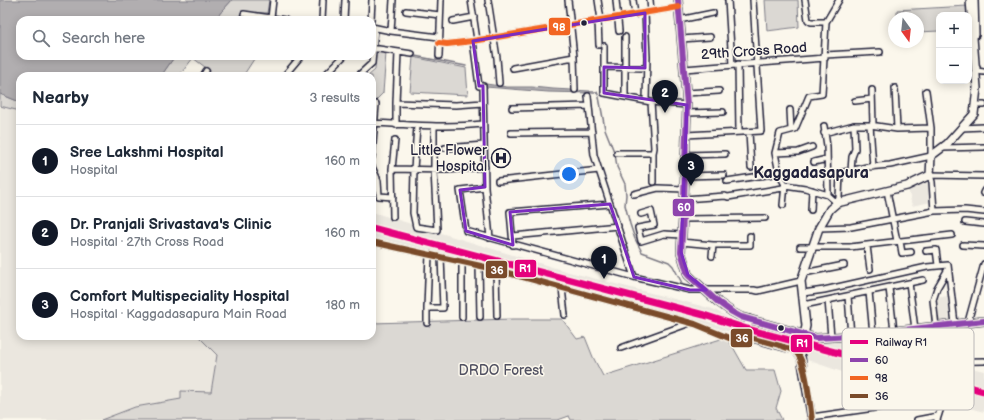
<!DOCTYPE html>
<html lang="en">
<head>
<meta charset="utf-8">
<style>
	body { margin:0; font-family:"Balsamiq Sans",sans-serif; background:#f2f2f3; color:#1f2937 }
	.controls { position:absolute; right:12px; top:12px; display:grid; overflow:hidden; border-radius:8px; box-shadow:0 2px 10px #0003 }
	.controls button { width:36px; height:36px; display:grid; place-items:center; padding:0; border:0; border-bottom:1px solid #e0e1e3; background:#fff; color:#1f2937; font:20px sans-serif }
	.compass { position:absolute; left:888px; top:12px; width:36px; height:36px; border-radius:50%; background:#fff; box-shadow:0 2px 10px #0003; rotate:165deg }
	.you { position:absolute; left:569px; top:174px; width:14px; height:14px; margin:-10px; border:3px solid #fff; border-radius:50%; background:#1a73e8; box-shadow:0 0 0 6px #1a73e833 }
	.badge { display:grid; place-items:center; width:26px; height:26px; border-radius:50%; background:#111827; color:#fff; font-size:13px; font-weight:700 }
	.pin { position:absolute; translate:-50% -33px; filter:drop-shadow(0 1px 2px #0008) }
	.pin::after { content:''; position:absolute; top:21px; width:14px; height:12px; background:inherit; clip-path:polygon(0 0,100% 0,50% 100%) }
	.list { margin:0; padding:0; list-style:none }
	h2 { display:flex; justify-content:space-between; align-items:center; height:52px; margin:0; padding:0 16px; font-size:17px }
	h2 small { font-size:13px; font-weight:400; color:#747a83 }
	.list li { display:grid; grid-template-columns:26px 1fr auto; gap:12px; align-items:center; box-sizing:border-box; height:72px; padding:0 16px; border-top:1px solid #e0e1e3 }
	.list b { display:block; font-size:15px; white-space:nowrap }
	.list p { margin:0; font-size:13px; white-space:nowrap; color:#747a83 }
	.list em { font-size:13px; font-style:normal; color:#747a83 }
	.icon { flex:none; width:22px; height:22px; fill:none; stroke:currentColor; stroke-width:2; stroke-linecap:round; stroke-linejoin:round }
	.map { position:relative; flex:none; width:984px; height:420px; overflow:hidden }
	.search { position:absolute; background:#fff; box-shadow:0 2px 10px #0003; left:16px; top:16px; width:360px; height:44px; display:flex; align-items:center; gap:10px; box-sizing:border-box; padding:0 14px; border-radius:12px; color:#747a83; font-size:15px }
	.panel { position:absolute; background:#fff; box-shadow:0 2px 10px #0003; left:16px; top:72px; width:360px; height:268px; border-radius:12px }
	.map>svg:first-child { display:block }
</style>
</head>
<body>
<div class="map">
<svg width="984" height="420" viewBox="0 0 984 420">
	<rect width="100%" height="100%" fill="#fbf7ec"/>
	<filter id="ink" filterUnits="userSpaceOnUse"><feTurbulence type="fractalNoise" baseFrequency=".025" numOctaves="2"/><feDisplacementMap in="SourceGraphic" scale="8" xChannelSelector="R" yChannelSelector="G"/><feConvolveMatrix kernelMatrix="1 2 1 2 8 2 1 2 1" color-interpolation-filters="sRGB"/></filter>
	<g filter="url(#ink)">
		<path fill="#ebe7df" d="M 0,106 L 20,111 L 20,336 L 198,336 L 217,355 L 211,392 L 181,391 L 181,399 L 135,407 L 101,420 L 0,420 Z
			M 929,179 L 931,202 L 912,206 L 908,188 Z
			M 372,212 L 565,271 L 713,309 L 731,319 L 734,333 L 547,280 L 372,239 Z
			M 948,296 L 950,321 L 937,323 L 935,298 Z
			M 750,324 L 820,342 L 838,341 L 846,343 L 875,345 L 984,371 L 984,412 L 943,401 L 921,407 L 921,395 L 860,378 L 807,360 L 805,355 L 798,347 L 749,333 Z"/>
		<path fill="#dbd8d3" stroke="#7e7d87" d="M 232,0 L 269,0 L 267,13 L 243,12 L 234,20 L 214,20 Z
			M 765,0 L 798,0 L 799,27 L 767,31 Z
			M 967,6 L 967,15 L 939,15 L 939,31 L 918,32 L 918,18 L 897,18 L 897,10 Z
			M 376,52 L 386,53 L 383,93 L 372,104 L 372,76 L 368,76 L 375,70 Z
			M 175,56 L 256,56 L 243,76 L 217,76 L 193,58 L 179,76 L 161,76 Z
			M 413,57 L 466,68 L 468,95 L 410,92 Z
			M 0,94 L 20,102 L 20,111 L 0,106 Z
			M 513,319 L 562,319 L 577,339 L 585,337 L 593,357 L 603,376 L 724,338 L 733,347 L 746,370 L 775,370 L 781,391 L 776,408 L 782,420 L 571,420 L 569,416 L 558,420 L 101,420 L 135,407 L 181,399 L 181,391 L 211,392 L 217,355 L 198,336 L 372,336 L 372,323 Z"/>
		<path fill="#b1aeb0" stroke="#787681" d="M 0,0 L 232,0 L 214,20 L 20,20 L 20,56 L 175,56 L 161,76 L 20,76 L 20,102 L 0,94 Z
			M 486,84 L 507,87 L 532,87 L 553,89 L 590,91 L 590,93 L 548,92 L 486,87 Z"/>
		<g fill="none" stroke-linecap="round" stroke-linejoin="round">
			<path stroke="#787681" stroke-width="1.5" d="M 415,56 L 466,66
				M 590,92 L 597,92 L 599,97 L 605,129 L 615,154 L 617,167 L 625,184 L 626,195 L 625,205 L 630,224 L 635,239 L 642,252 L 669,262 L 673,266 L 682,283"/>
			<defs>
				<path id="street" d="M 471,0 L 477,40
					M 488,0 L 497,58 L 499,83
					M 568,0 L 574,57 L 575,90
					M 598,0 L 601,20
					M 616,0 L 619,31
					M 633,0 L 635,15
					M 650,0 L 651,12
					M 728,0 L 732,65
					M 805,0 L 808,20 L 811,22 L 826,22
					M 975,0 L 976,35
					M 406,11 L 440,15
					M 645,13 L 647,57 L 646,101
					M 244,14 L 285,20
					M 271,18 L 273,0
					M 322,20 L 323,0
					M 344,20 L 345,0
					M 371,20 L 372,0
					M 679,20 L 713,13
					M 453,21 L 474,17
					M 598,21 L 599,45
					M 372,27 L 391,31 L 439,37
					M 391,31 L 393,0
					M 681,39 L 710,37
					M 473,41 L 479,86 L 483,86 L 485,187 L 490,238
					M 439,43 L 447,44 L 473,41 L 679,7
					M 604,46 L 604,93 L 651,102 L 687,105
					M 372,48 L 412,54
					M 825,55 L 880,52
					M 439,56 L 441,0
					M 738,64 L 739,132
					M 604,67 L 645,68
					M 977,67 L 977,71 L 984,72
					M 513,68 L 574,57
					M 684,69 L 825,58
					M 203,76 L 206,71
					M 284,76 L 301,56
					M 324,76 L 344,56
					M 358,76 L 372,63 L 375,28
					M 895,88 L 897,129
					M 872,90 L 873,125
					M 926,91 L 931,128
					M 686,93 L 719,91
					M 588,96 L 589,106
					M 625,96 L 625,37
					M 855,101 L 872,99
					M 651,102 L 654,148 L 653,153 L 653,182
					M 396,103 L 456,105 L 483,103
					M 975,105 L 984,105
					M 512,108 L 589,106 L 594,155 L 634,277
					M 790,110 L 791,130
					M 687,113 L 723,112
					M 396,125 L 396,103 L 398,52
					M 870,125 L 873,167
					M 372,126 L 374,123 C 411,125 447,128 483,124
					M 417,126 L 414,169 L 413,213 L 416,227 L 437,230 L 434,170 L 434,127
					M 824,126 L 827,146 L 828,195 L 837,203 L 839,198 L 840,173 L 867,167 L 890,165 L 931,156 L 931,128 L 897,129 L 870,125 L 854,125 L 824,133
					M 961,128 L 984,127
					M 749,132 L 751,167
					M 511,133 L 592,132
					M 686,135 L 761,131 L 753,0
					M 445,148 L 484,145
					M 942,148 L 984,147
					M 617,153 L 653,153
					M 775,153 L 798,152 L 812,147
					M 685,155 L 725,154
					M 372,157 L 376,104
					M 814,162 L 827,159
					M 372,167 L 377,178
					M 392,169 L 446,170 L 485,167
					M 851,171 L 852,157 L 855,149 L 854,125
					M 685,176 L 724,175
					M 378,181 L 379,196 L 393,197
					M 498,181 L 599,170
					M 727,181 L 779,173
					M 485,187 L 460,190 L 466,231 L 634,277 L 690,290 L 754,290 L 758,291 L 801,281
					M 887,191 L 897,241
					M 983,193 L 984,191
					M 634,194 L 658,188 L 684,189
					M 684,199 L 725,196 L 728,197 L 783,188 L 785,185 L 805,188 L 828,195
					M 783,205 L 785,185 L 779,173 L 775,153 L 780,133 L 795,129 L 809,96 L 822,94 L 826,22 L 839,0
					M 811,210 L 812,190
					M 934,211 L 932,182 L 930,175 L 984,176
					M 641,214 L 651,211 L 654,225 L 638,228 L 641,241 L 664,234 L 682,235
					M 393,217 L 392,169 L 395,140
					M 683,219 L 765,218
					M 965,222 L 984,224
					M 819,228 L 851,227 L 934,211 L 965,210 L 984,212
					M 513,236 L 618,226
					M 900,241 L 902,253 L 911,252
					M 372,242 L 490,268 L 695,324 L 729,338 L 738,340 L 746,336
					M 681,242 L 713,245 L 750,245 L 750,236
					M 513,245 L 510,212 L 610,204
					M 963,245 L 984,246
					M 867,246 L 870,269
					M 800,247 L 850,247 L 952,235
					M 926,251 L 936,250 L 938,265
					M 712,256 L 713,245
					M 462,262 L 462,317
					M 479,266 L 480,317
					M 496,270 L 497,316
					M 804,273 L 844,265
					M 909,283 L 915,329
					M 562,288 L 565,315
					M 889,288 L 894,331
					M 869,292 L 873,334
					M 803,293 L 824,290 L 927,267 L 948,265 L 955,324
					M 848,296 L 851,336
					M 828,300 L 831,337
					M 804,305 L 923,280
					M 427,308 L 429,254
					M 968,322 L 984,264
					M 427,323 L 427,308 L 443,308 L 441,257
					M 936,327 L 933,300 L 937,288 L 948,269
					M 621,348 L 690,323
					M 931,362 L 984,361
					M 812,417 L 881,407 L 891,382
					M 917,420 L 938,416
					M 937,420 L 944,398"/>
				<path id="secondary" d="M 678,0 L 687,105 L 684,199 L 681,252 L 688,275 L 718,302 L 732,312 L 741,317 L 816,338 L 851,336 L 984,321
					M 749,319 L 746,336 L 795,350 L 801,357 L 812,420
					M 804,335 L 806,326 L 801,281 L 819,228 L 830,209 L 837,203 L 907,186 L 930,175 L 931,156 L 947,144 L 974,114 L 977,88 L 970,0"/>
			</defs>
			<use href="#street" stroke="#22223b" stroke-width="8"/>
			<use href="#secondary" stroke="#22223b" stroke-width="10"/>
			<use href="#street" stroke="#fbf7ec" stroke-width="5"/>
			<use href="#secondary" stroke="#fbf7ec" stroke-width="7"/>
			<defs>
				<path id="bus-1" d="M 678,0 L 687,105 L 684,199 L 681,252 L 688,275 L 718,302 L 732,312 L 741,317 L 816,338 L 851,336 L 984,321"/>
				<path id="bus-2" d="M 439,43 L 447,44 L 473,41 L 679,7"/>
				<path id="bus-3" d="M 372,242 L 490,268 L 695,324 L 729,338 L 738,340 L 746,336 C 756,339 790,347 796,352 C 806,360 810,406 812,420"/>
			</defs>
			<use href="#bus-1" stroke="#fbf7ec" stroke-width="9"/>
			<use href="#bus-2" stroke="#fbf7ec" stroke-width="9"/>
			<use href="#bus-3" stroke="#fbf7ec" stroke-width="9"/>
			<use href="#bus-1" stroke="#8e44ad" stroke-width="6"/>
			<use href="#bus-2" stroke="#f26522" stroke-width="6"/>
			<use href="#bus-3" stroke="#7a4b2a" stroke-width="6"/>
			<defs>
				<path id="rail-1" d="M 372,228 L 704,315 L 747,329 L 984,391"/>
			</defs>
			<use href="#rail-1" stroke="#fbf7ec" stroke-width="10"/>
			<use href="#rail-1" stroke="#e5007d" stroke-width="7"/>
		</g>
	</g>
	<path fill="none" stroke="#7b2cbf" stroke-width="3" stroke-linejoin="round" d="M 645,13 L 645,68 L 604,67 L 604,93 L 687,105 L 681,252 L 688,275 L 706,290 L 690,290 L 634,277 L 610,204 L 510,212 L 513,245 L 466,231 L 460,190 L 485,187 L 483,86 L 479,86 L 473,41 Z"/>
	<defs>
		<symbol id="hospital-ring" viewBox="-11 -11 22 22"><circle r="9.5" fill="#fbf7ec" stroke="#22223b" stroke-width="1.5"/><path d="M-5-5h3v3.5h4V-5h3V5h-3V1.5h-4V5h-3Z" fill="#22223b"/></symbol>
	</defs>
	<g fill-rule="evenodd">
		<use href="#hospital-ring" x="490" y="147" width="22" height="22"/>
	</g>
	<g fill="#22223b" stroke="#fbf7ec" stroke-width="1.5">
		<circle cx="584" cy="23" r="3.5"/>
		<circle cx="781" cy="328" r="3.5"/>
	</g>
	<g text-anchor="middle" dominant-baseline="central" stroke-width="3" stroke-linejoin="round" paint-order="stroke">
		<g font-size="14" fill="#22223b" stroke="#fbf7ec">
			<text transform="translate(754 51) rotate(-4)">29th Cross Road</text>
		</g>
		<g font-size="14" fill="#22223b" stroke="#fbf7ec" text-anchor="end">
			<text x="487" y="150">Little Flower<tspan x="487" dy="16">Hospital</tspan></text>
		</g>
		<g font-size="14" fill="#505061" stroke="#fbf7ec">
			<text x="501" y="370">DRDO Forest</text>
		</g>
		<g font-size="16" font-weight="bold" fill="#22223b" stroke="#fbf7ec">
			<text x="811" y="173">Kaggadasapura</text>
		</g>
	</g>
	<rect x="842" y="328" width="132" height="82" rx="6" fill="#fbf7ec" stroke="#bab7b7" stroke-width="1"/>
	<rect x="850" y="340" width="18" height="4" fill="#e5007d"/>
	<rect x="850" y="358" width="18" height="4" fill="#8e44ad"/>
	<rect x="850" y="376" width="18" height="4" fill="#f26522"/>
	<rect x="850" y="394" width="18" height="4" fill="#7a4b2a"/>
	<g font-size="11" fill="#22223b">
		<text x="875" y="346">Railway R1</text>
		<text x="875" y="364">60</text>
		<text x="875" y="382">98</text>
		<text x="875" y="400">36</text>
	</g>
	<g stroke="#fbf7ec" stroke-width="1.5">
		<rect x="548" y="17" width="23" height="19" rx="4" fill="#f26522"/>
		<rect x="672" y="198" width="23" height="19" rx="4" fill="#8e44ad"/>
		<rect x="514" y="259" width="23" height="19" rx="4" fill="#e5007d"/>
		<rect x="485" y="260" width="23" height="19" rx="4" fill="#7a4b2a"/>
		<rect x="730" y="328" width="23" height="20" rx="4" fill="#7a4b2a"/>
		<rect x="790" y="334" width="23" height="19" rx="4" fill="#e5007d"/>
	</g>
	<g font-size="11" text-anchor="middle" font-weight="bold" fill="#fff">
		<text x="559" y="31">98</text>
		<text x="684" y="211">60</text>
		<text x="525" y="272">R1</text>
		<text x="497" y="274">36</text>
		<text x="742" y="342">36</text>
		<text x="802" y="347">R1</text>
	</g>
</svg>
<div class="controls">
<button>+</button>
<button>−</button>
</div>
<svg class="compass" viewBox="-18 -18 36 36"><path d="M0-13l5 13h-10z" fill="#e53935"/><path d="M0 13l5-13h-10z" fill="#747a83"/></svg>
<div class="you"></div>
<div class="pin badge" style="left:604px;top:279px">1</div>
<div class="pin badge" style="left:665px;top:113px">2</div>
<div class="pin badge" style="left:691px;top:186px">3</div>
<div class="search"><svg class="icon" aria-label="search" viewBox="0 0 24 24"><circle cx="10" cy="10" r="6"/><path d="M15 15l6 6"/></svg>Search here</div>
<section class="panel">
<h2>Nearby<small>3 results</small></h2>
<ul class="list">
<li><span class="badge">1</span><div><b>Sree Lakshmi Hospital</b><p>Hospital</p></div><em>160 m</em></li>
<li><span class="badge">2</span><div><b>Dr. Pranjali Srivastava's Clinic</b><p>Hospital · 27th Cross Road</p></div><em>160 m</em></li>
<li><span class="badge">3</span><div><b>Comfort Multispeciality Hospital</b><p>Hospital · Kaggadasapura Main Road</p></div><em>180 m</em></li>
</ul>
</section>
</div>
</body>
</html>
